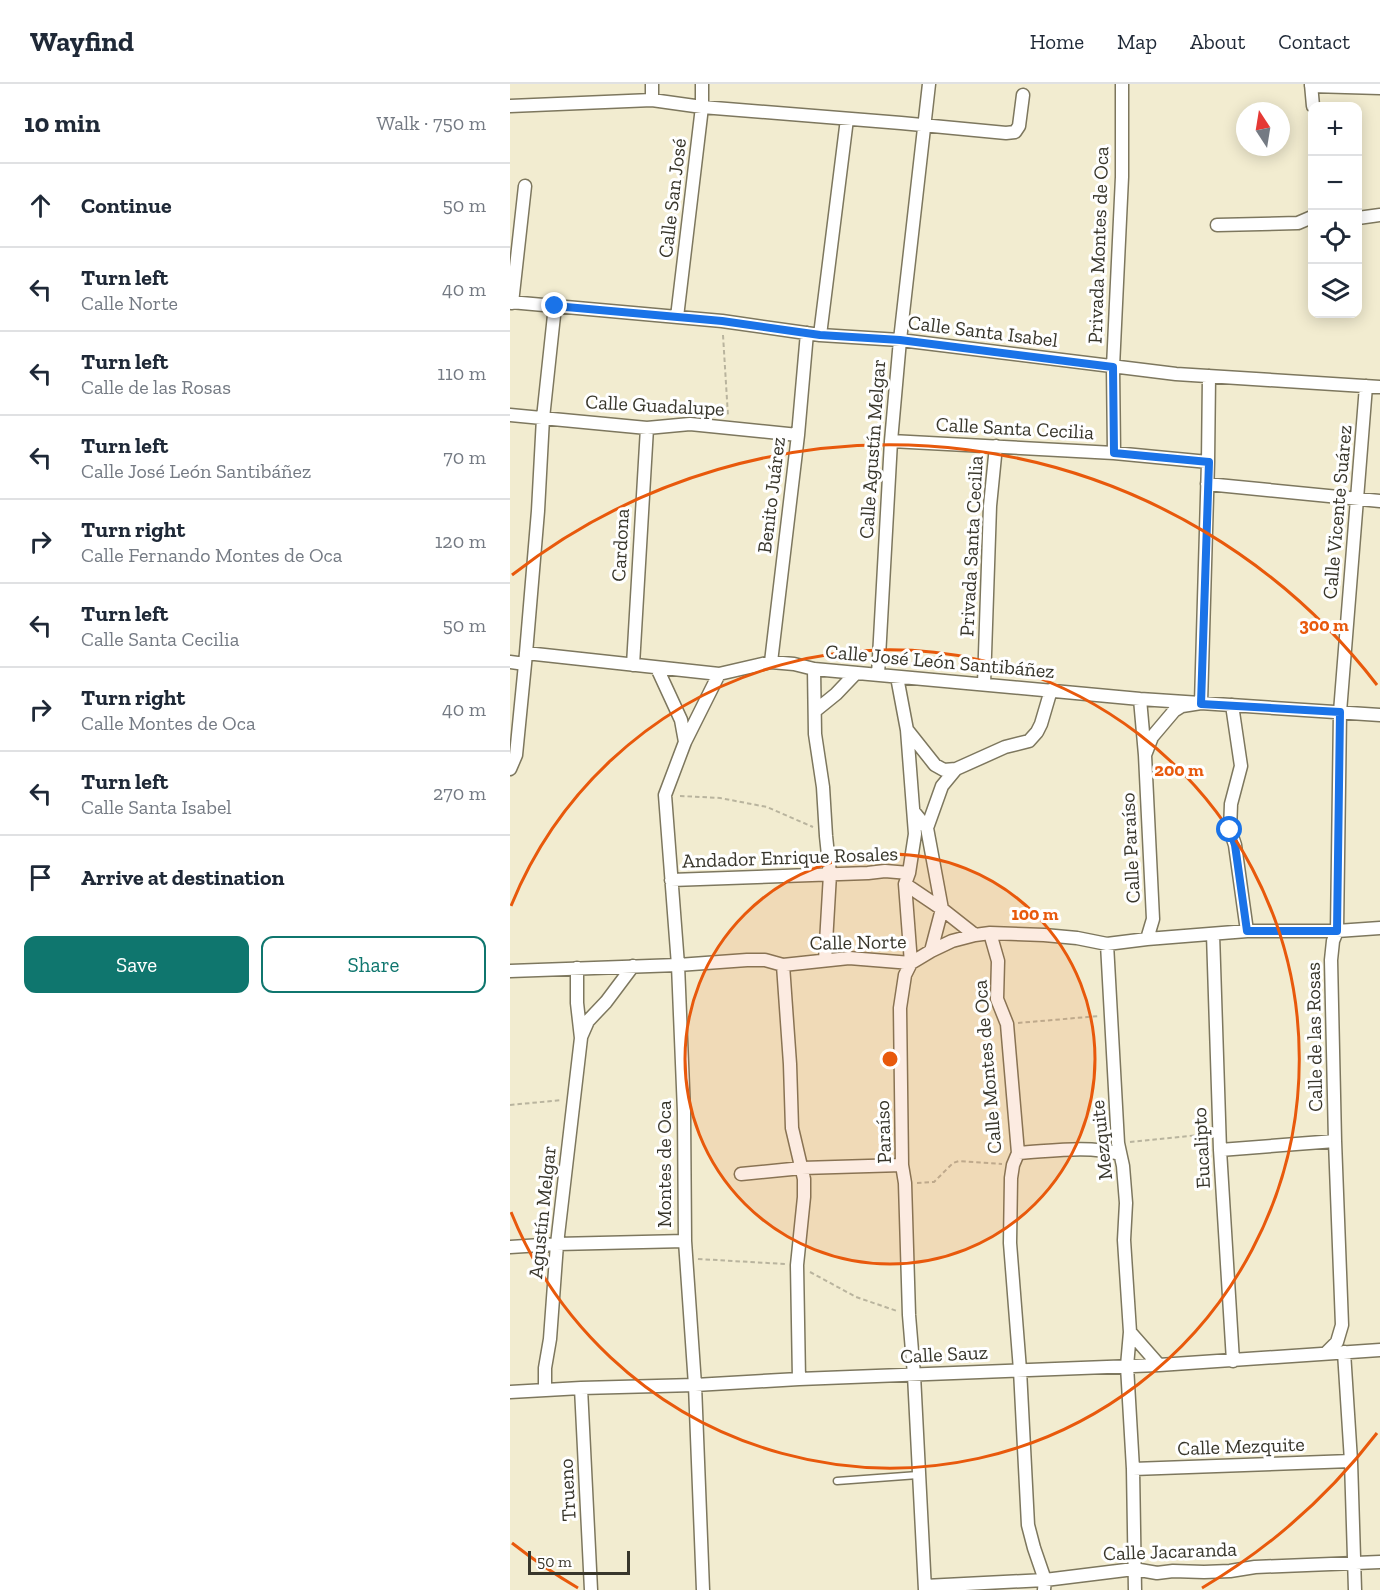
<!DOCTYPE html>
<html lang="en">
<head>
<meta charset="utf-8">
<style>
	body { margin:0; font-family:"Zilla Slab",serif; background:#f2f2f3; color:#1f2937 }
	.controls { position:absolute; right:18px; top:18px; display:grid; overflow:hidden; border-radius:12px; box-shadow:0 3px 15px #0003 }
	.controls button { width:54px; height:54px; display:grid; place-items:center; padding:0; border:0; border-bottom:2px solid #e0e1e3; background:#fff; color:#1f2937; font:30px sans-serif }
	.compass { position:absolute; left:726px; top:18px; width:54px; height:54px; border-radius:50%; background:#fff; box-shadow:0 3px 15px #0003; rotate:348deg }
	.scale { position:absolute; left:18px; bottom:15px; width:102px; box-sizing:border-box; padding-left:6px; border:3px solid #38362b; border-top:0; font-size:16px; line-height:21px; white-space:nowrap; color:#38362b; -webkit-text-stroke:4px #fff; paint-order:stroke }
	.stop { position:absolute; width:18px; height:18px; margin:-14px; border:4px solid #1a73e8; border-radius:50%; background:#fff }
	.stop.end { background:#1a73e8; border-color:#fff; box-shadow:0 2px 6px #0008 }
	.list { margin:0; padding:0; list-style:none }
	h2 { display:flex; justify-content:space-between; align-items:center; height:78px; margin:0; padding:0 24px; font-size:26px }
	h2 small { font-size:20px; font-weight:400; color:#747a83 }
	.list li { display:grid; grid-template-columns:39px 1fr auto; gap:18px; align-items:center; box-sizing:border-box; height:84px; padding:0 24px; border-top:2px solid #e0e1e3 }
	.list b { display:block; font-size:22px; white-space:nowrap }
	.list p { margin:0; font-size:20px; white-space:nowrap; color:#747a83 }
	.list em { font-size:20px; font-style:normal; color:#747a83 }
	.actions { display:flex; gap:12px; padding:18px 24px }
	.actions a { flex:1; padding:14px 0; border:2px solid #0f766e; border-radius:12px; text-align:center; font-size:21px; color:#0f766e }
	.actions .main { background:#0f766e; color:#fff }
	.icon { flex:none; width:33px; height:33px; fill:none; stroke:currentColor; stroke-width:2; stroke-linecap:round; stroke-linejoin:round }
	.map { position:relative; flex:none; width:870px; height:1506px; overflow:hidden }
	header { display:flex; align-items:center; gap:36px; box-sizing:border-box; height:84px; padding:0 30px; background:#fff; border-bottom:2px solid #e0e1e3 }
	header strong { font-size:28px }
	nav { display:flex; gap:33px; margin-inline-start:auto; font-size:21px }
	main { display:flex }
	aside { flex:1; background:#fff }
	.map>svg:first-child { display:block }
</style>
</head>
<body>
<header>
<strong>Wayfind</strong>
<nav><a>Home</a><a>Map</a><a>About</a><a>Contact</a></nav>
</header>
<main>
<aside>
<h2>10 min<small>Walk · 750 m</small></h2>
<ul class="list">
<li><svg class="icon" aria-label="ahead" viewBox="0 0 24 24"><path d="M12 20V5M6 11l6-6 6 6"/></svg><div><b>Continue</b></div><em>50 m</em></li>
<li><svg class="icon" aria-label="left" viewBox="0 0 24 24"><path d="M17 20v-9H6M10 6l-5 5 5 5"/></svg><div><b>Turn left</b><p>Calle Norte</p></div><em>40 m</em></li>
<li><svg class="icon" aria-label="left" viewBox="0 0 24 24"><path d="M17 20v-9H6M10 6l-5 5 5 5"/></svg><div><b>Turn left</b><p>Calle de las Rosas</p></div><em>110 m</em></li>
<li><svg class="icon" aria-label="left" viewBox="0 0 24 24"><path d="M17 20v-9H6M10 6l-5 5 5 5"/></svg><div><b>Turn left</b><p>Calle José León Santibáñez</p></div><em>70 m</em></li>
<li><svg class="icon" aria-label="right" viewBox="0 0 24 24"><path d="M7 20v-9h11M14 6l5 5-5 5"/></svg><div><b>Turn right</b><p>Calle Fernando Montes de Oca</p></div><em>120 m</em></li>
<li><svg class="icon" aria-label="left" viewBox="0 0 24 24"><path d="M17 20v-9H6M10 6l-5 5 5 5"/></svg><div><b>Turn left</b><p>Calle Santa Cecilia</p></div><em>50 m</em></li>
<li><svg class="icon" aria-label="right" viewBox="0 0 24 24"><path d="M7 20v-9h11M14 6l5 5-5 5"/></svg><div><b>Turn right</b><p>Calle Montes de Oca</p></div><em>40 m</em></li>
<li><svg class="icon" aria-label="left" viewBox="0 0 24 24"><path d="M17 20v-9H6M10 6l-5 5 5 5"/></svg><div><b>Turn left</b><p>Calle Santa Isabel</p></div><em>270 m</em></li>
<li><svg class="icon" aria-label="arrive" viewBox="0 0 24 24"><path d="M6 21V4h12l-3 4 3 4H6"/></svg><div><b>Arrive at destination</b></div></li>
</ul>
<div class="actions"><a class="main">Save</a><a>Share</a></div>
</aside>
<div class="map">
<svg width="870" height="1506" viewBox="0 0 870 1506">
	<rect width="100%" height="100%" fill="#f2ecd0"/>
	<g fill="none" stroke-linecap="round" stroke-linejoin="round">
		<defs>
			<path id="service" d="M 327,1397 L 408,1391"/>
			<path id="minor" d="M 142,0 L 142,16
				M 801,0 L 803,22
				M 801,2 L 870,4
				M 0,22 L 142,16 L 192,23 L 391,39 L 496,49 L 505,48 L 509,42 L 513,11
				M 848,134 L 870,131
				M 707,141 L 788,139 L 802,133
				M 0,218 L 212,237 L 310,251 L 390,256 L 666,290 L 870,303
				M 2,219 L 15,102
				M 167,233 L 192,23 L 192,0
				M 310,251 L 337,35
				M 0,331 L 137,344 L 180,340 L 288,351
				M 381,357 L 604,369 L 698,378
				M 604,369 L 603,283 L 612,93 L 612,0
				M 697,400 L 870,417
				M 16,569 L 28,427 L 33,334 L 45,222
				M 0,578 L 15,580 L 16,569 L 209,590 L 261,578 L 284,580 L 304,585 L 630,615 L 870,631
				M 261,578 L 288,351 L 297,249
				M 123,581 L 137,344
				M 147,584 L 171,636 L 175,658
				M 304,585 L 305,650 L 313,703 L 316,752 L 320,790 L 315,876
				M 368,591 L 381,357 L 390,256 L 419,0
				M 387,593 L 397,646 L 405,750 L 399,789 L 395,800 L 401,879 L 395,891 L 390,924 L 392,1081 L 395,1099 L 399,1231 L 404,1291 L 415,1506
				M 474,600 L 480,422 L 486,362
				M 630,615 L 635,671 L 643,835 L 637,855
				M 722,621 L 731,682 L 721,720 L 720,746 L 725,761 L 737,847
				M 305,627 L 326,610 L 346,589
				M 398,647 L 425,681 L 434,686 L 446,685 L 495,663 L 519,657 L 527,648 L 531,640 L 541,606
				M 635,671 L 642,653 L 664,627 L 672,622 L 691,619 L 698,378 L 699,292
				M 0,685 L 6,671 L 15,580
				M 404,728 L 417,744 L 432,825 L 421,867
				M 417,744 L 432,702 L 446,685
				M 161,796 L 358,789 L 375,787 L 399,789
				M 395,800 L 432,825 L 465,851
				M 480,849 L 488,877 L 487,915 L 497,940 L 508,1069 L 503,1081 L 501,1094 L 500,1159 L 510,1286 L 518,1441 L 524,1464 L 535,1496 L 534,1506
				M 703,850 L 710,1066 L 723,1277
				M 597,860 L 608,1059 L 613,1082 L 616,1119 L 614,1156 L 620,1248 L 617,1282 L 623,1385 L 625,1506
				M 273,881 L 280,980 L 282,1044 L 294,1095 L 294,1113 L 287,1181 L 289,1295
				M 0,887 L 168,881 L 237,876 L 255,876 L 273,881 L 339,874 L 401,879 L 421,867 L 442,857 L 465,851 L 480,849 L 534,851 L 567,854 L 597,860 L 637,855 L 737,847 L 827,847 L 870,844
				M 71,953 L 78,937 L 96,918 L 123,882
				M 710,1066 L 825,1057
				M 508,1069 C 543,1067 577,1061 610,1070
				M 231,1090 L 292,1084 L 392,1081
				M 0,1163 L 47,1160 L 175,1157
				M 620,1248 L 649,1281
				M 834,1268 L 841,1377 L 845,1506
				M 816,1269 L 827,1258 L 832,1241 L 825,1057 L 821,876 L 823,857 L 827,847 L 830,628 L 856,302
				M 71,1304 L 81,1506
				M 35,1306 L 35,1284 L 40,1255 L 47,1160 L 71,954 L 67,919 L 67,884
				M 0,1308 L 71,1304 L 185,1301 L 289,1295 L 649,1281 L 870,1266
				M 623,1385 L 841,1377
				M 415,1502 L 535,1496 L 624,1485 L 647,1489 L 663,1487 L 694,1488 L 720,1487 L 745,1483 L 870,1478
				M 193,1506 L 185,1301 L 175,1157 L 174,1028 L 168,881 L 155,711 L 175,658 L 209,590"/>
		</defs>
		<use href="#service" stroke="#7d775e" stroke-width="9"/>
		<use href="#minor" stroke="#7d775e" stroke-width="15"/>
		<path stroke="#b9b49e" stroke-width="2" stroke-dasharray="4.5 3" stroke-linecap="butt" d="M 213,251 L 218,332
			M 170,712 L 210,714 L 257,723 L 303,743
			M 331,765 L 344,777
			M 508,939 L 589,932
			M 0,1021 L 52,1016
			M 620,1058 L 698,1050
			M 407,1099 L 424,1098 L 443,1079 L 449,1077 L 492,1080
			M 188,1175 L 275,1180
			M 300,1188 L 346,1213 L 387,1227"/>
		<use href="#service" stroke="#fff" stroke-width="6"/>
		<use href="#minor" stroke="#fff" stroke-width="12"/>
	</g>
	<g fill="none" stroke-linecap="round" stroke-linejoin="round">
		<path stroke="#1a73e8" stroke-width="8" d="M 45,222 L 212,237 L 310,251 L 390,256 L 603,283 L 604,369 L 699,378 L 691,620 L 830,628 L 827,847 L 737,847 L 725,761 L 720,746"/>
	</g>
	<circle cx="380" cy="975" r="205" fill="#e8590c" fill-opacity=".12"/>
	<g fill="none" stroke="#e8590c" stroke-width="3">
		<circle cx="380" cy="975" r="205"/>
		<path d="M1 822A409 409 0 1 1 1 1128"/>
		<path d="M867 1349A614 614 0 0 1 692 1504M68 1504A614 614 0 0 1 2 1459M2 491A614 614 0 0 1 867 601"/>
	</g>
	<g text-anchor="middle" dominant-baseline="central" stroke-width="6" stroke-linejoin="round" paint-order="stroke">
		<g font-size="20" fill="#38362b" stroke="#fff">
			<text transform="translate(162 114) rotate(-83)">Calle San José</text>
			<text transform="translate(588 161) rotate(-88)">Privada Montes de Oca</text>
			<text transform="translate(473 247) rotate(7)">Calle Santa Isabel</text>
			<text transform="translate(145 321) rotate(3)">Calle Guadalupe</text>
			<text transform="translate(505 344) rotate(3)">Calle Santa Cecilia</text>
			<text transform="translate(362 365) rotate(-86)">Calle Agustín Melgar</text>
			<text transform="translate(261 411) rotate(-83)">Benito Juárez</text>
			<text transform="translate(827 428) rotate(-85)">Calle Vicente Suárez</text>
			<text transform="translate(110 461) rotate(-87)">Cardona</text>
			<text transform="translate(461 462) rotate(-87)">Privada Santa Cecilia</text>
			<text transform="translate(430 577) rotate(5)">Calle José León Santibáñez</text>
			<text transform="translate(620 764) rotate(-93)">Calle Paraíso</text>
			<text transform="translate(280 773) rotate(-2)">Andador Enrique Rosales</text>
			<text transform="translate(348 858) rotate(-1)">Calle Norte</text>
			<text transform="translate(804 953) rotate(-91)">Calle de las Rosas</text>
			<text transform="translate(477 983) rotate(-95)">Calle Montes de Oca</text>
			<text transform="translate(373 1048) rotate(-92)">Paraíso</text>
			<text transform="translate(591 1056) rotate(-96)">Mezquite</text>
			<text transform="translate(691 1064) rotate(-93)">Eucalipto</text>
			<text transform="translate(154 1080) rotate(-90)">Montes de Oca</text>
			<text transform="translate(32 1128) rotate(-84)">Agustín Melgar</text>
			<text transform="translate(434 1270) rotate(-3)">Calle Sauz</text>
			<text transform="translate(731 1362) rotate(-2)">Calle Mezquite</text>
			<text transform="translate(57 1406) rotate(-93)">Trueno</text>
			<text transform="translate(660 1467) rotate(-2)">Calle Jacaranda</text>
		</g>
	</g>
	<circle cx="380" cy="975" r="9" fill="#e8590c" stroke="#fff" stroke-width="3"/>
	<g font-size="18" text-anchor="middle" font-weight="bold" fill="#e8590c" stroke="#fff" stroke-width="6" stroke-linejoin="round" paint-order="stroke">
		<text x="814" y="547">300 m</text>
		<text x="669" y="692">200 m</text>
		<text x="525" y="836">100 m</text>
	</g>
</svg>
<div class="controls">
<button>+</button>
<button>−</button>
<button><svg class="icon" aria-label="locate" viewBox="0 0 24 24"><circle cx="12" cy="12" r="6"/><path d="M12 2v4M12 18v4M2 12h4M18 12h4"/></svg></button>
<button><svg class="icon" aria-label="layers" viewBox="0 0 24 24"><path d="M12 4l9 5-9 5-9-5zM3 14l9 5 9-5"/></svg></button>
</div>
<svg class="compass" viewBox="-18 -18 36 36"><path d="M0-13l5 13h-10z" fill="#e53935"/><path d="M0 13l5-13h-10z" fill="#747a83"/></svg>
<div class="scale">50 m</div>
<div class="stop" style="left:720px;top:746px"></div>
<div class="stop end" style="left:45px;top:222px"></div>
</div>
</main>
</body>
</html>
